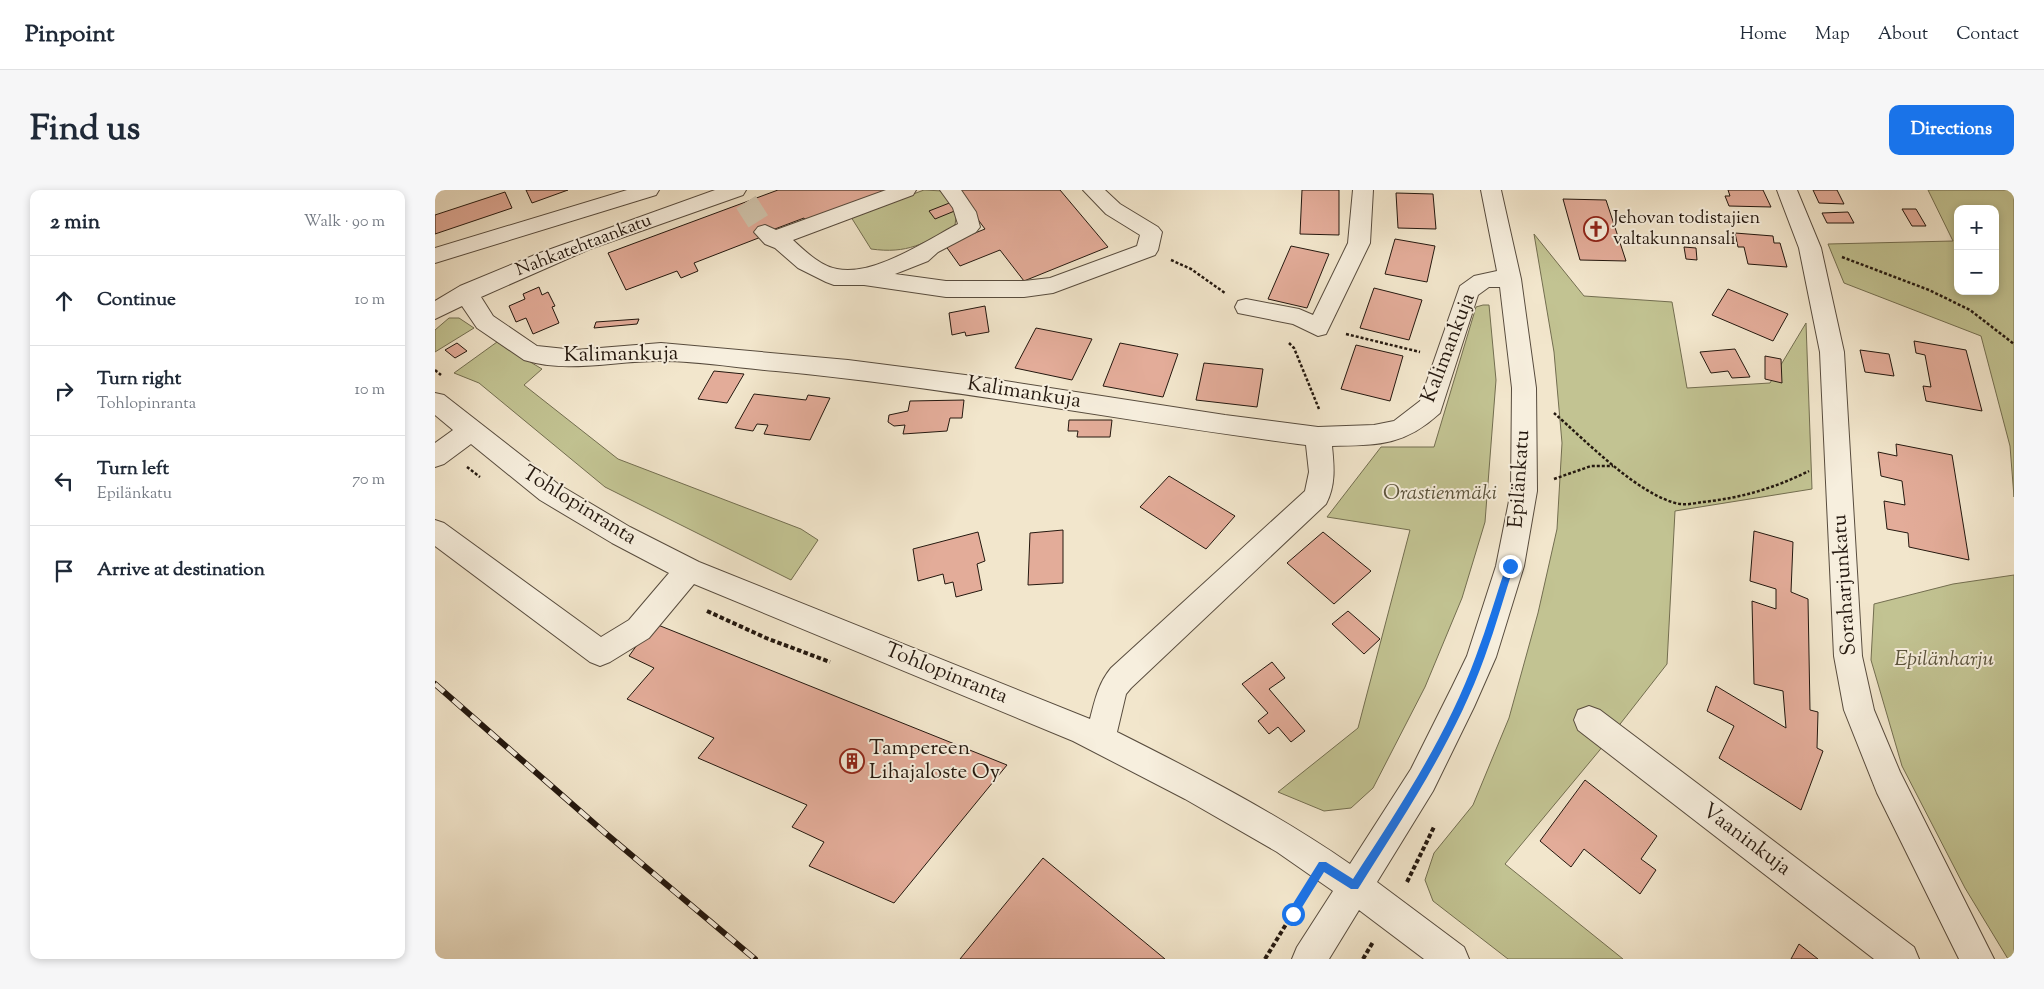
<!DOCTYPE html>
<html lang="en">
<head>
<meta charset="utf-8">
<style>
	body { margin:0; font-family:"Sorts Mill Goudy",serif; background:#f6f6f7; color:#1f2937 }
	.controls { position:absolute; right:15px; top:15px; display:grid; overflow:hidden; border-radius:10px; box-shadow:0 2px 8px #0003 }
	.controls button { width:45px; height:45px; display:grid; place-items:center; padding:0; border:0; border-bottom:1px solid #e0e1e3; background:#fff; color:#1f2937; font:25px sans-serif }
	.stop { position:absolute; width:15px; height:15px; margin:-11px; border:4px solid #1a73e8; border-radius:50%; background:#fff }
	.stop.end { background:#1a73e8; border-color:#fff; box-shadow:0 1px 5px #0008 }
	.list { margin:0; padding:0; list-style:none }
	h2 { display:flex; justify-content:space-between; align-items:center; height:65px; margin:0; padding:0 20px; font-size:21px }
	h2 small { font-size:16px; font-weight:400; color:#747a83 }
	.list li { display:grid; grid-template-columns:32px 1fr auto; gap:15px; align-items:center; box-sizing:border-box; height:90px; padding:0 20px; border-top:1px solid #e0e1e3 }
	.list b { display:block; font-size:19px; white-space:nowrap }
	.list p { margin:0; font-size:16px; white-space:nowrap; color:#747a83 }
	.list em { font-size:16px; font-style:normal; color:#747a83 }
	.icon { flex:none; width:28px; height:28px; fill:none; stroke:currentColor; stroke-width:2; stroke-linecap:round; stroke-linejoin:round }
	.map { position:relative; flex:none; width:1579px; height:769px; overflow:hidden; border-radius:10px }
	header { display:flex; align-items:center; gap:30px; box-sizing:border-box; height:70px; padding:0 25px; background:#fff; border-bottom:1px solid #e0e1e3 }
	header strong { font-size:24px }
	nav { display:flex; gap:28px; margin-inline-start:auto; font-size:18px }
	.intro { display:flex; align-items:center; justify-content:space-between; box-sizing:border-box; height:120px; padding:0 30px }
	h1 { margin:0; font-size:35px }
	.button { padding:12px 22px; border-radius:10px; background:#1a73e8; color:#fff; font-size:18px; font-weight:700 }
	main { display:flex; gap:30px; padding:0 30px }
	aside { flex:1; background:#fff; border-radius:10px; box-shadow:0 2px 8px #0003 }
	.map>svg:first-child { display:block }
</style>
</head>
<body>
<header>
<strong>Pinpoint</strong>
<nav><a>Home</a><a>Map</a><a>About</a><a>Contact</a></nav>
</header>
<div class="intro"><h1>Find us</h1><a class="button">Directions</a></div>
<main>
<aside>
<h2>2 min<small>Walk · 90 m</small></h2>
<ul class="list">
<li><svg class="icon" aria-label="ahead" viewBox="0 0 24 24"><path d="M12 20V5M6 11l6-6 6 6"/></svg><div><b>Continue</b></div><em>10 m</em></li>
<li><svg class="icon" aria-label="right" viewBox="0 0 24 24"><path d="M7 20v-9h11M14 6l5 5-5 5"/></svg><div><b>Turn right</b><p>Tohlopinranta</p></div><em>10 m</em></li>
<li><svg class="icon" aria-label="left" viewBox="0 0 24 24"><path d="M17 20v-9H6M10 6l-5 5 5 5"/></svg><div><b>Turn left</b><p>Epilänkatu</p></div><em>70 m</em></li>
<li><svg class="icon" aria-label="arrive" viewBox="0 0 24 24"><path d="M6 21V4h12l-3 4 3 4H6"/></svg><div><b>Arrive at destination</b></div></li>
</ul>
</aside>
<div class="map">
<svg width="1579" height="769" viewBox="0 0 1579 769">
	<rect width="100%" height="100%" fill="#f2e6cc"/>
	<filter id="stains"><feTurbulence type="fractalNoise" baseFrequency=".004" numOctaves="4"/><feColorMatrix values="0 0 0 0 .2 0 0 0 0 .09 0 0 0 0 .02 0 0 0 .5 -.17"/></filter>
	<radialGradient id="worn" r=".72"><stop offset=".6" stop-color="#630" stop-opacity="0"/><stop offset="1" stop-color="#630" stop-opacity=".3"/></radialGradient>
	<path fill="#c2c392" stroke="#736e50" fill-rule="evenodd" d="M 489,0 L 508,1 L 522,20 L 520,35 C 490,54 472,64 436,59 L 416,27 Z
		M 1493,0 L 1579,0 L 1579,307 L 1575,256 L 1546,146 L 1409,93 L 1393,54 L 1518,51 ZM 1523,19 L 1560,19 L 1560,101 L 1523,101 Z
		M 1099,44 L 1149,106 L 1237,112 L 1252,198 L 1335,193 L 1371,133 L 1377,299 L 1240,321 L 1232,474 L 1164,561 L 1070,674 L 1188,769 L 1073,769 L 998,711 L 990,690 L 999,663 L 1038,615 L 1074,528 L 1103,423 L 1122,339 L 1127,253 L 1119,162 Z
		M 1048,115 L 1054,115 L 1061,190 L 1050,332 L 1027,408 L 990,497 L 938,598 L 916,618 L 889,621 L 843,602 L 923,538 L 975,340 L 892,327 L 946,257 L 999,257 L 1041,117 Z
		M 14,128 L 24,128 L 39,138 L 0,162 L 0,140 Z
		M 62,152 L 107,179 L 89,195 L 183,269 L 366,339 L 383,350 L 356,390 L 170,297 L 44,193 L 19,183 Z
		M 1579,385 L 1579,769 L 1573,769 L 1530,698 L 1467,576 L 1436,470 L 1439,414 L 1518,394 Z"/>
	<path fill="#e3ac99" stroke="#24180f" d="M 91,0 L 133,0 L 97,13 Z
		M 343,0 L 455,0 L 371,31 L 369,28 L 324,45 L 326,47 L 259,73 L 263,81 L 246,88 L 242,81 L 191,100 L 173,63 Z
		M 521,0 L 625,0 L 673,57 L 589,91 L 565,60 L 525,76 L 510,55 L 550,39 Z
		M 867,0 L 904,0 L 904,45 L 865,44 Z
		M 1293,0 L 1328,0 L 1336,17 L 1294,16 L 1290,6 L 1295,6 Z
		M 1378,0 L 1402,0 L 1409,14 L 1384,13 Z
		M 70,2 L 77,18 L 0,44 L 0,25 Z
		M 961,3 L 998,4 L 1001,39 L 963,38 Z
		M 1128,9 L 1171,10 L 1191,71 L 1145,70 Z
		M 517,12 L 522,20 L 500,29 L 494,21 Z
		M 1467,19 L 1481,19 L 1491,36 L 1477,36 Z
		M 1413,22 L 1419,33 L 1392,33 L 1387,23 Z
		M 1300,43 L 1338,46 L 1339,53 L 1345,53 L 1352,77 L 1313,74 L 1309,57 L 1303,57 Z
		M 960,49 L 1000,56 L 992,92 L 950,84 Z
		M 856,56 L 894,64 L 872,118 L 833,109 Z
		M 1249,57 L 1261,58 L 1262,70 L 1251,69 Z
		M 104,97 L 107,105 L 113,102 L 120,116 L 117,117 L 124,133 L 98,144 L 91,128 L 81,132 L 74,116 L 90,109 L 88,104 Z
		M 939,98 L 987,110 L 974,150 L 925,138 Z
		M 1293,99 L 1353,124 L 1338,151 L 1277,125 Z
		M 550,116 L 554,142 L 531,146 L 530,142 L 517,145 L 514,123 Z
		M 204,129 L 202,134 L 159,138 L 161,132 Z
		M 601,138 L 657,149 L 637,190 L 580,178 Z
		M 1479,151 L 1531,160 L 1547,221 L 1491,211 L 1488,196 L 1496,197 L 1490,165 L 1481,163 Z
		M 22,153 L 32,161 L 20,168 L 10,160 Z
		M 685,153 L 743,164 L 728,207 L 668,196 Z
		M 921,155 L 968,166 L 955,211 L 906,199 Z
		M 1300,159 L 1315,187 L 1297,188 L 1293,181 L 1276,183 L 1265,162 Z
		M 1425,160 L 1454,164 L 1459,186 L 1430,182 Z
		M 1330,166 L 1346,169 L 1347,193 L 1330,189 Z
		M 769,173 L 828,179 L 822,217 L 761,210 Z
		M 279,181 L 309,184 L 292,213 L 263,209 Z
		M 319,204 L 371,210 L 373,205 L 395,208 L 375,250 L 329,244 L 333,235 L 322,234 L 318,241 L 300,238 Z
		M 529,210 L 527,228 L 515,228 L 512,241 L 468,244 L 470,235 L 459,236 L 453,232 L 454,225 L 473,221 L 475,211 Z
		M 634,230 L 677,230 L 675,247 L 642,247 L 643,241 L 633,241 Z
		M 1461,254 L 1517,265 L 1534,370 L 1474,357 L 1473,343 L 1452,339 L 1449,311 L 1470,315 L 1467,291 L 1446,286 L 1443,262 L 1462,266 Z
		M 734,286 L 800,326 L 771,359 L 705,317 Z
		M 628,340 L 628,393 L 593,395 L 595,343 Z
		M 1319,341 L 1358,352 L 1356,402 L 1373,409 L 1375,520 L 1383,522 L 1382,558 L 1388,561 L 1366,620 L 1284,568 L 1299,536 L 1272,521 L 1281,496 L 1351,538 L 1348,501 L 1319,494 L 1317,411 L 1341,419 L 1341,399 L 1315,391 Z
		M 543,342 L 550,371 L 542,374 L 547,400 L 521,407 L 518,392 L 510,394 L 508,384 L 483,391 L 478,359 Z
		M 888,342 L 936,381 L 899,414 L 852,373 Z
		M 913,421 L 945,449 L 929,464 L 897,434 Z
		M 218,433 L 572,575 L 459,713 L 374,676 L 389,652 L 357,637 L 372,615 L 263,568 L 279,548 L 192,509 L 219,478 L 194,466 Z
		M 837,472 L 850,488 L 834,499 L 870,541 L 856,552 L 843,537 L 834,544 L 823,531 L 833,523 L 807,494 Z
		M 1150,590 L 1222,646 L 1206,669 L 1221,680 L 1205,704 L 1149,659 L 1136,677 L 1105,651 Z
		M 608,668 L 730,769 L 525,769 Z
		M 1364,754 L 1383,769 L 1356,769 Z"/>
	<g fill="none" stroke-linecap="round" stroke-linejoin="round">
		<path stroke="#d3c7b0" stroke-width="23" stroke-dasharray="23 12" stroke-linecap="butt" d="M 311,12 L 330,42"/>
		<defs>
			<path id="minor" d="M 192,0 L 224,0 L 221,5 L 0,73 L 0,58 Z
				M 280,0 L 311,0 L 308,5 L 155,59 L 46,107 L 58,126 L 102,156 L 140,160 L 226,153 L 413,170 L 538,186 L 790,225 L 883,237 L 939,235 L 959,231 L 985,211 L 1025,96 L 1039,86 L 1062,81 L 1046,0 L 1066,0 L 1086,89 L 1101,198 L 1102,301 L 1089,376 L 1061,467 L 1039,517 L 998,601 L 942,692 L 1029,757 L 1034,769 L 989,769 L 924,720 L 894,769 L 857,769 L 862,757 L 898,701 L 842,662 L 750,609 L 638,551 L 259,394 L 214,448 L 175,472 L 165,476 L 155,472 L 0,356 L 0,330 L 9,333 L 166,447 L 194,430 L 234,383 L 177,353 L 105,310 L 36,254 L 9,274 L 0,277 L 0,253 L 18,240 L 0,225 L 0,203 L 9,205 L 123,294 L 195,337 L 264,372 L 655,529 C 660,510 663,494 676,478 L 870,301 L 874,282 L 871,255 C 694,232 519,198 341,181 C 303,178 265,171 227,171 C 180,170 135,184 89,170 L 42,138 L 27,116 L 0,129 L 0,111 L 25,96 L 102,64 ZM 1054,97 L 1065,97 L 1077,198 L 1076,301 L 1061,376 L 1032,466 L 1017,497 L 976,579 L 915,674 C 841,623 762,582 682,542 L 691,504 L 696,498 L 891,314 C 901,295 899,276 897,256 C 943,255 969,256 1005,223 L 1043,105 Z
				M 451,0 L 481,0 L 478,5 L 358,50 C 370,61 385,76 402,79 C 438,87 492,50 523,34 L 518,18 L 505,0 L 526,0 L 541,22 L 545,37 L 541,42 L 503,62 L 493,71 L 460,84 L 511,91 L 589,91 L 615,88 L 702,56 L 705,45 L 671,24 L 648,0 L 670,0 L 685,14 L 723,37 L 727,42 L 723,60 L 720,65 L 618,103 L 589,107 L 511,107 L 429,95 L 399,95 L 391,92 L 363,78 L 340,58 L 330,54 L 319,42 L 323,37 L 330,35 L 341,40 Z
				M 918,0 L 938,0 L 935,53 L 891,144 L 883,146 L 858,134 L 803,123 L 800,117 L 803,111 L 811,109 L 864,119 L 878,125 L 913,53 Z
				M 1342,0 L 1362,0 L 1386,58 L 1409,162 L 1427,466 L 1439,520 L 1465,582 L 1559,769 L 1524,769 L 1442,603 L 1409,520 L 1399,466 L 1385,162 L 1364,58 Z
				M 1154,516 L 1165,520 L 1479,757 L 1484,769 L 1439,769 L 1143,540 L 1139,530 L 1143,520 Z"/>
		</defs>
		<use href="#minor" stroke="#584c3e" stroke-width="2"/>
		<path stroke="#24180f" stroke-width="2.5" stroke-dasharray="3 2" stroke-linecap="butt" d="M 1407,67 L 1494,100 L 1535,120 L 1579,154
			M 736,70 L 756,79 L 790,103
			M 911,144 L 985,162
			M 854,153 L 859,158 L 884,219
			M 0,180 L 6,185
			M 1119,223 C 1150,250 1205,307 1245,314 C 1253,315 1261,313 1268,312 C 1306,308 1340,298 1374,281
			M 32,277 L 45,287
			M 1119,289 L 1156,276 L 1178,276"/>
		<path stroke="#24180f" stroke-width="4" stroke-dasharray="4.5 2.5" stroke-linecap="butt" d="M 272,421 L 331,448 L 395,472
			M 972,692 L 999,637
			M 830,769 L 870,703
			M 928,769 L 938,752"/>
		<use href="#minor" fill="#f7efde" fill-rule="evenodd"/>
		<defs>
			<path id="rail" d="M 0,494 L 169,642 L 320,769"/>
		</defs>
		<use href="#rail" stroke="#24180f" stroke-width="6"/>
		<use href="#rail" stroke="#f7efde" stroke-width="4.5" stroke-dasharray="12" stroke-linecap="butt"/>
	</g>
	<path fill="#1a73e8" d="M 1075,372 L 1079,376 C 1069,406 1061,436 1050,466 C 1020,550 970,624 923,699 L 916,699 L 889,682 L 861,727 L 854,727 L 854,720 L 884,672 L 891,672 L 918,689 C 964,618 1012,546 1041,466 C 1052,437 1061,406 1071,376 Z"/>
	<defs>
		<symbol id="church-ring" viewBox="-11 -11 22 22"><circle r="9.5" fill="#f7efde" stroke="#8f2418" stroke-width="1.5"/><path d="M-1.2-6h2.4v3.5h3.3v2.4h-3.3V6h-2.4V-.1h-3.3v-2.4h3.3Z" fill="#8f2418"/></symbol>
		<symbol id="building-ring" viewBox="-11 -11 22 22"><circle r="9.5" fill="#f7efde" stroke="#8f2418" stroke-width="1.5"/><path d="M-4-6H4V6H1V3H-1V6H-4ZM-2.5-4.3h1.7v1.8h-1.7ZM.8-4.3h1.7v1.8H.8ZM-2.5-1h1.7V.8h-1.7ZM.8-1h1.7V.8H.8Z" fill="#8f2418"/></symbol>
	</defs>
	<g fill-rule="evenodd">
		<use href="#church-ring" x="1147" y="25" width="28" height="28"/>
		<use href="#building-ring" x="403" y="557" width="28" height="28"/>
	</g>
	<g text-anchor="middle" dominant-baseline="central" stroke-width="4" stroke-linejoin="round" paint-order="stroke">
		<g font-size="18" fill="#24180f" stroke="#f7efde" text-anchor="start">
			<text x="1178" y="29">Jehovan todistajien<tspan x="1178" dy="21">valtakunnansali</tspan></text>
		</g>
		<g font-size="18" fill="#24180f" stroke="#f7efde">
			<text transform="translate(149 56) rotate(-21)">Nahkatehtaankatu</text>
		</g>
		<g font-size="21" fill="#24180f" stroke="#f7efde">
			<text transform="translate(1014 158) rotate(-69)">Kalimankuja</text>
			<text transform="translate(186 165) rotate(-1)">Kalimankuja</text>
			<text transform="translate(589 203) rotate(9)">Kalimankuja</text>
			<text transform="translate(1085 289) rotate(-86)">Epilänkatu</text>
			<text transform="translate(144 316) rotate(32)">Tohlopinranta</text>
			<text transform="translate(1410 395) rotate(-94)">Soraharjunkatu</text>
			<text transform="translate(511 484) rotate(22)">Tohlopinranta</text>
			<text transform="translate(1311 650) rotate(37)">Vaaninkuja</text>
		</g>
		<g font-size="21" font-style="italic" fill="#5b543d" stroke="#f7efde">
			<text x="1005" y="304">Orastienmäki</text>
			<text x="1509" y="470">Epilänharju</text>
		</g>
		<g font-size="21" fill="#24180f" stroke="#f7efde" text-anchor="start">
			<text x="434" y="559">Tampereen<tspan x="434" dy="24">Lihajaloste Oy</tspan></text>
		</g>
	</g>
	<rect width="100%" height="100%" filter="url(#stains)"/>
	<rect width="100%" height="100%" fill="url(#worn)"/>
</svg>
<div class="controls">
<button>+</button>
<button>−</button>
</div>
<div class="stop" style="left:858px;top:724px"></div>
<div class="stop end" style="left:1075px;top:376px"></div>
</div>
</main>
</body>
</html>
